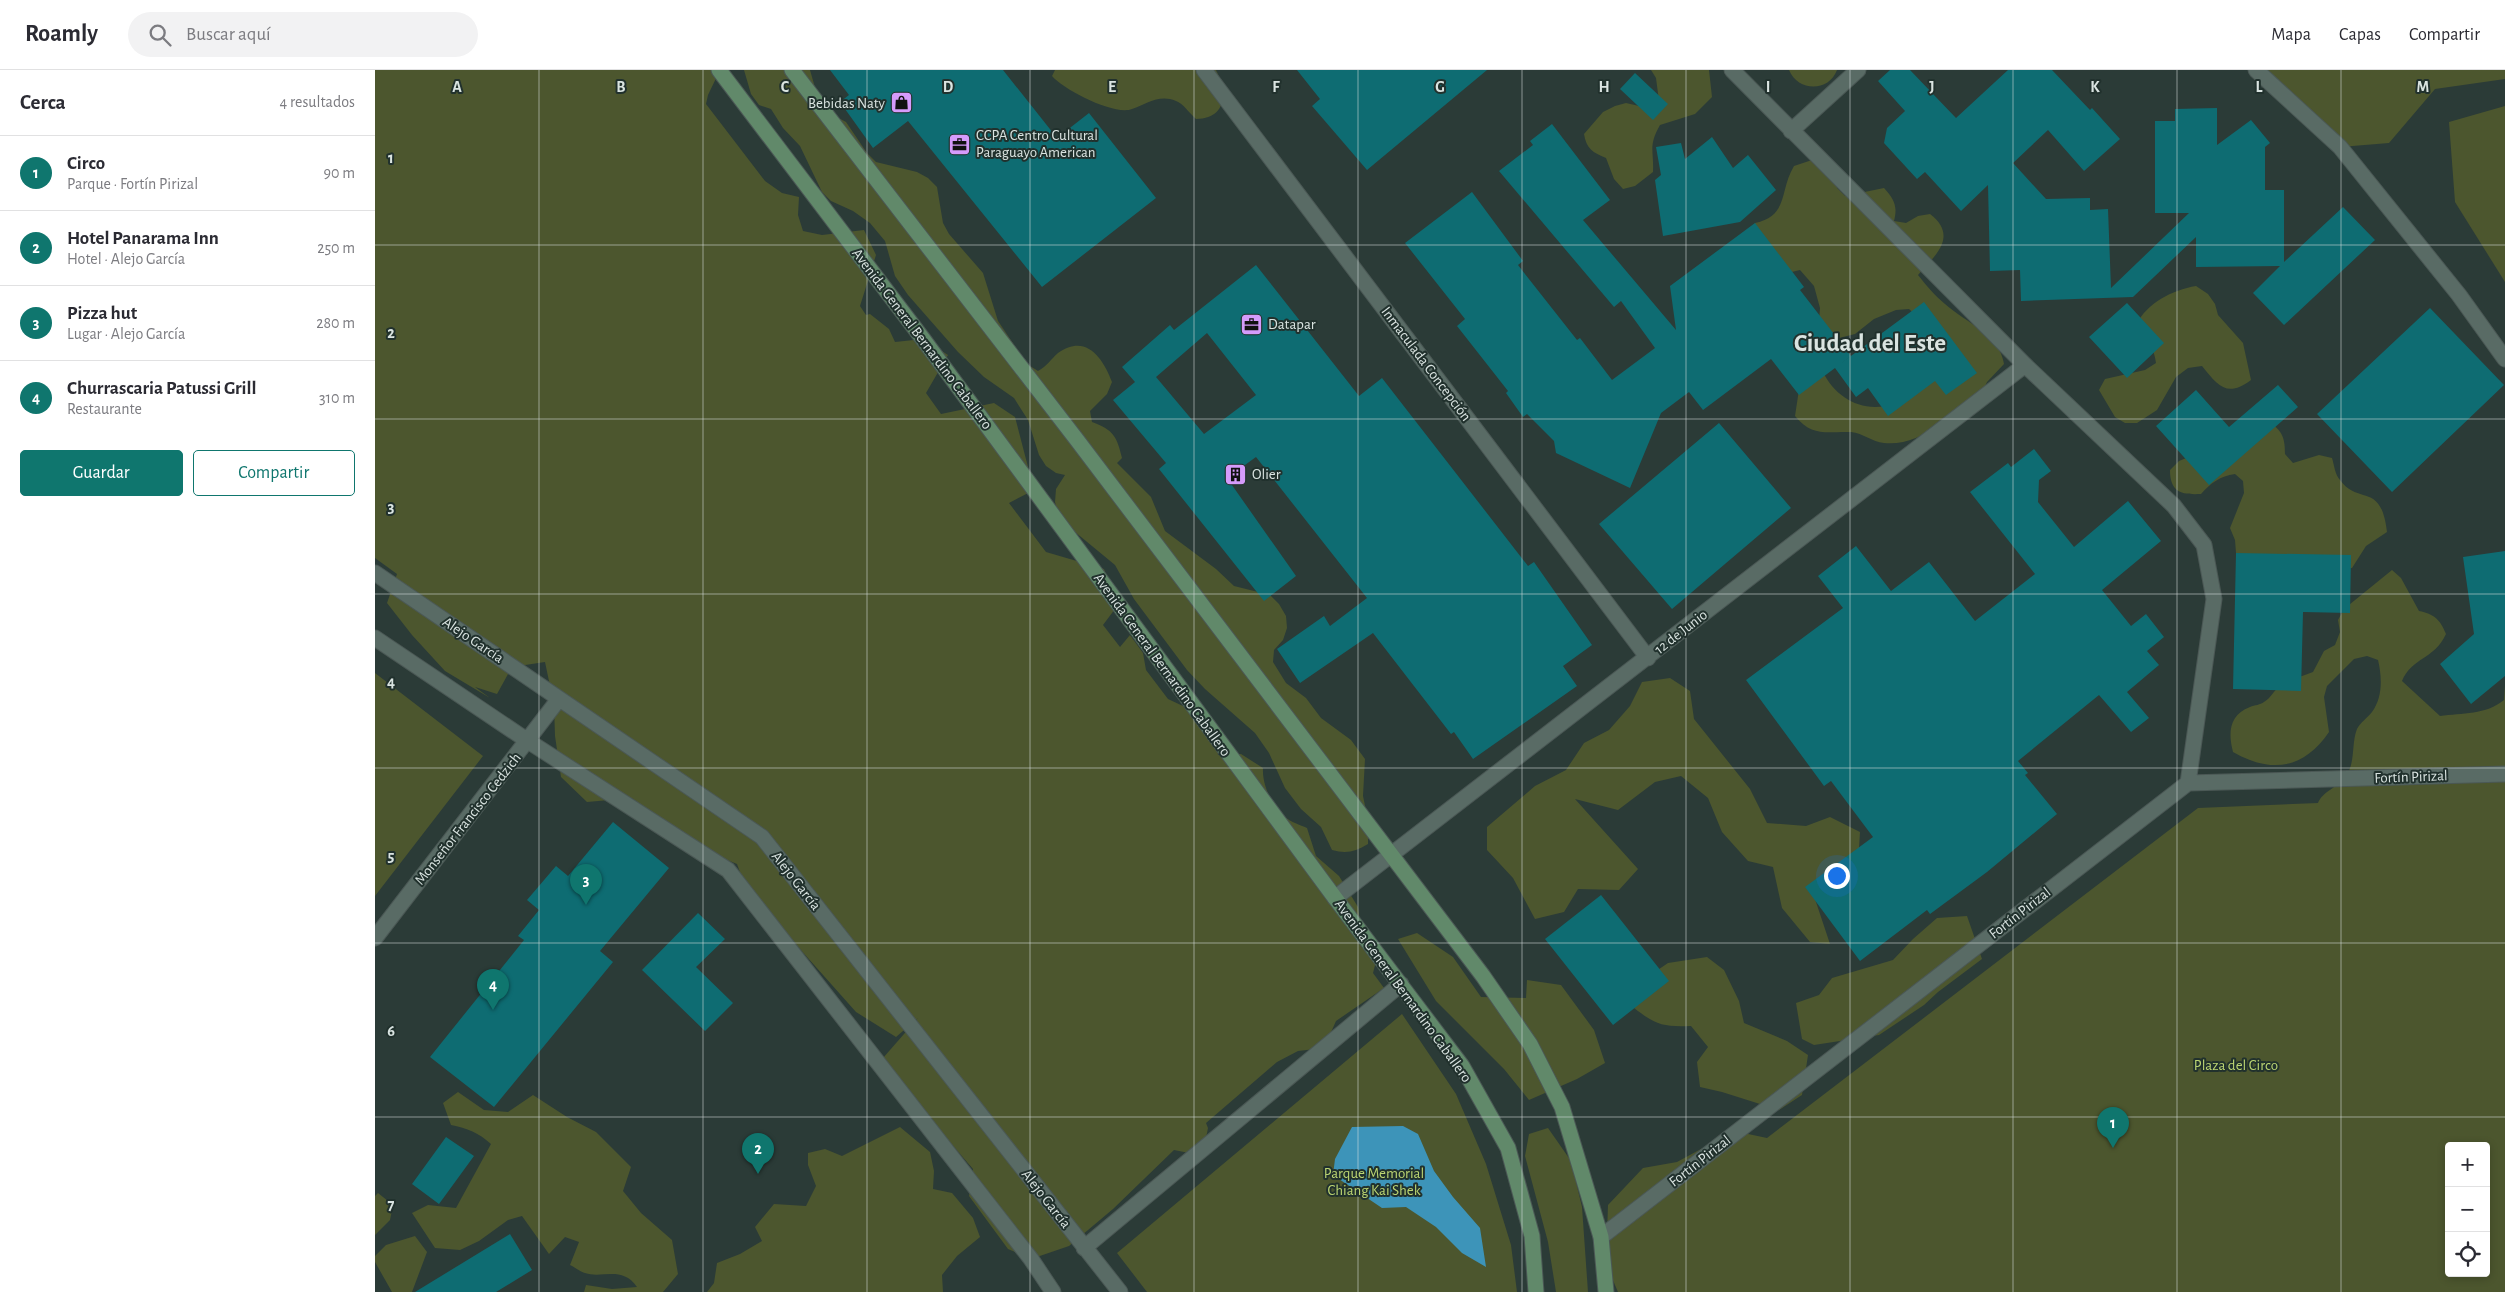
<!DOCTYPE html>
<html lang="es">
<head>
<meta charset="utf-8">
<style>
	body { margin:0; font-family:"Alegreya Sans",sans-serif; background:#f2f2f3; color:#2b2b33 }
	.controls { position:absolute; right:15px; bottom:15px; display:grid; overflow:hidden; border-radius:5px; box-shadow:0 2px 8px #0003 }
	.controls button { width:45px; height:45px; display:grid; place-items:center; padding:0; border:0; border-bottom:1px solid #e1e1e2; background:#fff; color:#2b2b33; font:25px sans-serif }
	.you { position:absolute; left:1461px; top:805px; width:18px; height:18px; margin:-12px; border:4px solid #fff; border-radius:50%; background:#1a73e8; box-shadow:0 0 0 8px #1a73e833 }
	.badge { display:grid; place-items:center; width:32px; height:32px; border-radius:50%; background:#0f766e; color:#fff; font-size:16px; font-weight:700 }
	.pin { position:absolute; translate:-50% -41px; filter:drop-shadow(0 1px 2px #0008) }
	.pin::after { content:''; position:absolute; top:26px; width:18px; height:15px; background:inherit; clip-path:polygon(0 0,100% 0,50% 100%) }
	.list { margin:0; padding:0; list-style:none }
	h2 { display:flex; justify-content:space-between; align-items:center; height:65px; margin:0; padding:0 20px; font-size:21px }
	h2 small { font-size:16px; font-weight:400; color:#7c7c81 }
	.list li { display:grid; grid-template-columns:32px 1fr auto; gap:15px; align-items:center; box-sizing:border-box; height:75px; padding:0 20px; border-top:1px solid #e1e1e2 }
	.list b { display:block; font-size:19px; white-space:nowrap }
	.list p { margin:0; font-size:16px; white-space:nowrap; color:#7c7c81 }
	.list em { font-size:16px; font-style:normal; color:#7c7c81 }
	.actions { display:flex; gap:10px; padding:15px 20px }
	.actions a { flex:1; padding:11px 0; border:1px solid #0f766e; border-radius:5px; text-align:center; font-size:18px; color:#0f766e }
	.actions .main { background:#0f766e; color:#fff }
	.icon { flex:none; width:28px; height:28px; fill:none; stroke:currentColor; stroke-width:2; stroke-linecap:round; stroke-linejoin:round }
	.map { position:relative; flex:none; width:2130px; height:1222px; overflow:hidden }
	header { display:flex; align-items:center; gap:30px; box-sizing:border-box; height:70px; padding:0 25px; background:#fff; border-bottom:1px solid #e1e1e2 }
	header strong { font-size:24px }
	nav { display:flex; gap:28px; margin-inline-start:auto; font-size:18px }
	.search { width:350px; height:45px; background:#f2f2f3; display:flex; align-items:center; gap:12px; box-sizing:border-box; padding:0 18px; border-radius:28px; color:#7c7c81; font-size:19px }
	main { display:flex }
	aside { flex:1; background:#fff }
	.map>svg:first-child { display:block }
</style>
</head>
<body>
<header>
<strong>Roamly</strong>
<div class="search"><svg class="icon" aria-label="search" viewBox="0 0 24 24"><circle cx="10" cy="10" r="6"/><path d="M15 15l6 6"/></svg>Buscar aquí</div>
<nav><a>Mapa</a><a>Capas</a><a>Compartir</a></nav>
</header>
<main>
<aside>
<h2>Cerca<small>4 resultados</small></h2>
<ul class="list">
<li><span class="badge">1</span><div><b>Circo</b><p>Parque · Fortín Pirizal</p></div><em>90 m</em></li>
<li><span class="badge">2</span><div><b>Hotel Panarama Inn</b><p>Hotel · Alejo García</p></div><em>250 m</em></li>
<li><span class="badge">3</span><div><b>Pizza hut</b><p>Lugar · Alejo García</p></div><em>280 m</em></li>
<li><span class="badge">4</span><div><b>Churrascaria Patussi Grill</b><p>Restaurante</p></div><em>310 m</em></li>
</ul>
<div class="actions"><a class="main">Guardar</a><a>Compartir</a></div>
</aside>
<div class="map">
<svg width="2130" height="1222" viewBox="0 0 2130 1222">
	<rect width="100%" height="100%" fill="#2b3b37"/>
	<path fill="#4c562e" fill-rule="evenodd" d="M 0,0 L 345,0 L 333,25 L 331,34 L 390,111 L 407,123 L 424,127 L 423,145 L 428,161 L 447,165 L 489,160 L 501,185 L 485,236 L 491,245 L 495,244 L 514,259 L 520,272 L 548,269 L 573,285 L 551,323 L 566,344 L 619,333 L 640,347 L 659,420 L 634,433 L 671,482 L 729,499 L 743,535 L 728,555 L 745,577 L 755,565 L 768,583 L 771,600 L 793,629 L 840,651 L 843,685 L 866,684 L 888,698 C 887,716 897,735 910,747 C 916,752 925,755 932,758 L 941,786 L 964,806 L 983,837 L 987,864 L 1003,884 L 998,903 L 1009,918 L 961,951 L 949,978 L 923,981 L 902,992 L 831,1053 L 833,1058 L 829,1078 L 814,1083 L 799,1080 L 738,1139 L 694,1176 L 656,1189 L 633,1179 L 594,1126 L 598,1099 L 549,1042 L 508,988 L 543,948 L 521,967 L 481,942 L 408,860 L 375,830 L 362,794 L 308,772 L 257,728 L 212,732 L 186,707 L 180,666 L 179,635 L 170,592 L 137,597 L 122,624 L 100,617 L 115,628 L 70,601 L 37,565 L 12,533 L 22,504 L 0,488 Z
		M 369,0 L 435,0 L 443,28 L 460,46 L 471,52 L 492,83 L 501,92 L 542,102 L 553,108 L 562,117 L 568,153 L 574,164 L 608,203 L 623,251 L 652,294 L 663,301 C 672,296 676,289 683,283 C 711,263 728,288 737,312 L 732,324 L 715,341 L 717,352 C 739,360 742,367 747,388 L 742,393 L 776,427 L 790,461 L 841,499 L 859,516 L 895,525 L 904,534 L 911,546 L 912,558 L 908,570 L 899,580 L 898,592 L 911,613 L 931,628 L 946,648 L 976,670 L 990,689 L 988,726 L 993,750 L 993,774 C 980,782 971,784 957,780 L 946,757 L 926,739 L 910,718 L 894,683 L 880,663 L 830,619 L 812,600 L 759,529 L 740,495 L 700,462 L 683,444 L 680,432 L 681,419 L 690,405 L 681,403 L 671,396 L 664,385 L 653,350 L 639,328 L 609,307 L 583,282 L 533,225 L 520,206 L 510,171 L 495,153 L 478,141 L 456,131 L 447,122 L 425,76 L 408,58 L 396,39 L 384,35 L 376,24 Z
		M 680,0 L 841,0 C 853,23 851,49 821,49 C 815,44 808,33 801,31 C 784,24 772,34 757,39 C 740,46 689,20 677,6 Z
		M 1276,0 L 1334,0 L 1337,27 L 1320,44 L 1285,55 C 1273,76 1279,80 1278,102 L 1260,116 L 1248,119 L 1239,109 L 1231,88 C 1218,83 1211,78 1209,64 L 1228,42 L 1240,36 L 1251,33 L 1264,36 L 1284,31 L 1281,8 Z
		M 1414,0 L 1462,0 C 1454,22 1423,22 1414,0 Z
		M 1886,0 L 2130,0 L 2130,9 L 2060,19 L 2014,73 L 1965,77 Z
		M 2130,36 L 2130,212 L 2080,132 L 2074,52 Z
		M 1443,88 L 1461,105 L 1462,118 L 1470,126 L 1509,118 C 1519,129 1523,136 1519,151 L 1531,153 L 1543,146 L 1555,144 C 1584,166 1560,186 1543,205 C 1551,215 1560,226 1570,234 C 1590,252 1625,265 1629,294 L 1612,312 L 1607,323 C 1579,343 1547,377 1509,373 C 1497,372 1488,363 1476,362 C 1453,361 1438,368 1420,346 L 1425,313 L 1448,302 C 1459,325 1483,341 1510,336 L 1543,247 L 1534,239 L 1521,240 L 1499,249 L 1480,264 L 1456,270 L 1444,251 L 1445,238 L 1439,216 L 1425,200 L 1400,206 L 1377,166 L 1380,153 C 1414,146 1404,121 1419,96 Z
		M 1821,216 L 1833,224 L 1840,234 L 1843,245 L 1868,273 L 1876,310 C 1852,328 1843,316 1827,296 L 1813,298 L 1801,307 L 1782,340 L 1762,353 L 1750,353 L 1740,347 L 1724,320 L 1730,309 L 1770,300 L 1781,293 C 1779,277 1772,268 1761,255 C 1772,233 1797,220 1821,216 Z
		M 1896,353 C 1908,362 1910,369 1910,384 L 1918,393 L 1944,385 L 1957,388 C 1959,394 1960,405 1965,410 C 1984,436 2006,411 2012,462 L 1991,476 L 1977,498 L 1965,499 L 1861,483 L 1860,470 L 1855,458 L 1869,423 L 1868,411 L 1860,404 C 1845,406 1836,413 1826,424 C 1806,425 1795,422 1795,400 L 1804,391 Z
		M 2017,500 L 2026,508 L 2044,541 C 2059,544 2065,549 2071,564 C 2059,590 2037,587 2027,611 L 2065,646 C 2087,643 2111,645 2129,630 L 2130,615 L 2130,1222 L 1243,1222 L 1231,1194 L 1233,1135 L 1268,1098 L 1302,1092 L 1359,1061 L 1392,1068 L 1823,738 L 1943,733 C 1947,722 1963,717 1970,707 C 1981,694 1976,674 1982,659 C 1985,653 1993,647 1997,642 C 2008,627 2007,607 2003,590 L 1992,586 L 1979,589 L 1952,616 L 1949,627 L 1954,662 C 1929,699 1896,704 1858,682 C 1853,663 1854,645 1875,637 C 1880,635 1885,635 1889,632 C 1896,628 1899,620 1905,616 C 1915,610 1927,606 1938,602 L 1949,581 L 1960,575 L 1965,562 L 1963,550 L 1969,539 ZM 2074,1076 L 2111,1076 L 2111,1203 L 2074,1203 Z
		M 0,603 L 108,686 L 0,826 Z
		M 1295,608 L 1315,621 L 1319,649 L 1375,719 L 1392,753 L 1431,756 L 1455,747 L 1485,762 L 1483,794 L 1438,823 L 1455,874 L 1435,872 L 1407,838 L 1398,797 L 1373,791 L 1347,762 L 1333,728 L 1306,706 L 1280,712 L 1243,740 L 1200,729 L 1263,799 L 1244,820 L 1203,819 L 1189,842 L 1160,849 L 1138,808 L 1112,780 L 1112,757 L 1160,716 L 1191,700 L 1209,673 L 1234,660 L 1255,636 L 1267,612 Z
		M 1592,846 L 1607,889 L 1563,922 L 1549,935 L 1504,965 L 1439,975 L 1427,969 L 1421,933 L 1444,925 L 1457,908 L 1518,890 L 1538,869 L 1562,848 Z
		M 1042,863 L 1078,887 L 1106,927 L 1151,928 L 1152,910 L 1186,915 L 1219,960 L 1230,993 L 1202,1009 L 1154,1030 L 1129,999 L 1061,931 L 1023,869 Z
		M 1332,887 L 1349,900 L 1364,931 L 1369,953 L 1412,971 L 1433,985 L 1427,1025 L 1404,1040 L 1347,1022 L 1325,1017 L 1322,992 L 1333,977 L 1316,956 C 1288,957 1281,955 1259,938 L 1271,908 L 1293,893 Z
		M 1027,944 L 1081,1024 L 1111,1094 L 1136,1175 L 1142,1222 L 772,1222 L 742,1183 Z
		M 83,1022 L 109,1040 L 133,1042 L 158,1025 L 192,1047 L 221,1062 L 256,1097 L 248,1121 L 266,1143 L 297,1170 L 303,1204 L 288,1222 L 209,1222 L 211,1215 L 237,1219 L 262,1217 C 247,1195 227,1209 210,1203 C 205,1202 200,1197 195,1195 L 204,1172 L 190,1167 L 174,1184 L 147,1146 L 133,1150 L 104,1171 L 85,1180 L 60,1178 L 37,1143 L 53,1135 L 81,1138 L 116,1074 C 104,1063 92,1058 76,1055 L 68,1033 Z
		M 525,1057 L 555,1082 L 559,1101 L 558,1119 L 577,1123 L 598,1148 L 605,1167 L 582,1186 L 567,1205 L 568,1222 L 332,1222 L 339,1213 L 342,1193 L 365,1184 L 387,1171 L 380,1157 L 399,1134 L 431,1136 L 441,1116 L 433,1095 L 433,1083 L 450,1079 L 467,1086 Z
		M 1173,1058 L 1196,1091 L 1207,1137 L 1213,1222 L 1181,1222 L 1173,1172 L 1150,1086 L 1154,1064 Z
		M 3,1123 L 18,1135 L 15,1150 L 0,1165 L 0,1126 Z
		M 40,1166 L 52,1182 L 37,1222 L 17,1222 L 0,1192 L 0,1186 L 11,1175 Z"/>
	<path fill="#3d94b9" d="M 1028,1056 L 1043,1064 L 1059,1101 L 1078,1127 L 1105,1158 L 1111,1197 L 1087,1183 L 1061,1157 L 1031,1137 L 1007,1138 L 958,1105 L 960,1089 L 977,1057 Z"/>
	<path fill="#0e6c72" fill-rule="evenodd" d="M 455,0 L 628,0 L 682,68 L 714,43 L 781,128 L 667,217 L 533,51 L 498,78 L 465,32 L 474,25 Z
		M 922,0 L 1112,0 L 992,100 L 937,36 L 945,29 Z
		M 1515,0 L 1535,0 L 1581,48 L 1633,0 L 1677,0 L 1715,40 L 1717,38 L 1745,69 L 1709,101 L 1673,60 L 1638,93 L 1671,129 L 1715,128 L 1715,140 L 1733,139 L 1736,218 L 1814,143 L 1780,143 L 1780,51 L 1800,51 L 1800,39 L 1842,38 L 1842,75 L 1876,50 L 1895,73 L 1890,77 L 1890,120 L 1909,120 L 1909,192 L 1968,137 L 2000,170 L 1909,255 L 1878,223 L 1905,196 L 1821,197 L 1821,167 L 1758,227 L 1646,231 L 1645,200 L 1615,201 L 1613,115 L 1586,141 L 1550,102 L 1542,109 L 1509,73 L 1512,58 L 1530,41 L 1503,11 Z
		M 1260,3 L 1293,34 L 1278,50 L 1245,19 Z
		M 1177,54 L 1235,130 L 1208,150 L 1301,260 L 1295,216 L 1380,153 L 1429,217 L 1425,220 L 1476,286 L 1461,297 L 1549,232 L 1602,303 L 1571,325 L 1560,311 L 1513,346 L 1493,318 L 1481,327 L 1460,298 L 1424,325 L 1396,289 L 1328,340 L 1314,322 L 1286,343 L 1255,418 L 1181,383 L 1179,371 L 1152,344 L 1148,347 L 1131,323 L 1133,321 L 1082,256 L 1090,249 L 1030,173 L 1097,122 L 1148,191 L 1143,195 L 1202,270 L 1205,268 L 1237,310 L 1280,278 L 1246,231 L 1239,237 L 1124,101 L 1158,75 L 1155,71 Z
		M 1337,67 L 1358,98 L 1373,85 L 1401,120 L 1365,152 L 1288,166 L 1280,110 L 1286,105 L 1281,77 L 1306,73 L 1310,89 Z
		M 881,195 L 984,326 L 1007,308 L 1153,496 L 1159,492 L 1217,575 L 1188,596 L 1202,616 L 1098,689 L 1079,662 L 1076,664 L 998,563 L 925,613 L 902,579 L 949,546 L 955,556 L 992,528 L 881,387 L 852,408 L 921,506 L 889,531 L 784,399 L 791,393 L 738,330 L 760,312 L 747,297 L 795,255 L 799,260 ZM 832,263 L 881,325 L 829,364 L 781,307 Z
		M 1752,233 L 1789,273 L 1752,308 L 1714,267 Z
		M 2055,238 L 2129,315 L 2017,422 L 1942,344 Z
		M 1903,315 L 1923,337 L 1834,415 L 1781,356 L 1821,320 L 1854,357 Z
		M 1344,353 L 1416,438 L 1297,539 L 1224,454 Z
		M 1659,379 L 1676,401 L 1664,410 L 1663,432 L 1699,477 L 1753,431 L 1786,471 L 1727,520 L 1756,556 L 1771,544 L 1789,567 L 1772,581 L 1784,595 L 1752,622 L 1774,648 L 1756,662 L 1724,625 L 1643,691 L 1653,703 L 1650,705 L 1682,744 L 1612,802 L 1555,844 L 1552,840 L 1485,891 L 1430,817 L 1498,767 L 1456,711 L 1449,716 L 1371,610 L 1468,538 L 1443,506 L 1481,476 L 1516,521 L 1554,492 L 1600,551 L 1660,504 L 1595,422 L 1633,393 L 1636,397 Z
		M 2130,481 L 2130,606 L 2096,634 L 2065,594 L 2099,564 L 2088,487 Z
		M 1861,483 L 1976,485 L 1975,543 L 1928,542 L 1926,621 L 1858,619 Z
		M 238,752 L 294,798 L 225,881 L 238,892 L 119,1037 L 55,987 L 149,870 L 143,866 L 164,840 L 152,830 L 181,796 L 193,806 Z
		M 1226,825 L 1294,911 L 1238,955 L 1170,869 Z
		M 323,843 L 350,869 L 321,897 L 358,933 L 330,961 L 267,900 Z
		M 71,1067 L 99,1086 L 64,1134 L 37,1114 Z
		M 135,1164 L 157,1200 L 121,1222 L 40,1222 Z"/>
	<g fill="none" stroke-linecap="round" stroke-linejoin="round">
		<defs>
			<path id="minor" d="M 829,0 L 1273,588
				M 1357,0 L 1650,295 L 1799,436 L 1829,475 L 1839,529 L 1813,713
				M 1881,0 L 1965,77 L 2084,225 L 2130,289
				M 1416,61 L 1483,0
				M 0,503 L 387,767 L 745,1222
				M 0,568 L 153,671 L 353,800 L 656,1189 L 678,1222
				M 960,828 L 1650,295
				M 0,868 L 184,629
				M 1226,1167 L 1813,713 L 2130,704
				M 709,1178 L 1026,914"/>
			<path id="major" d="M 344,0 L 548,269 L 960,828 L 1087,996 L 1133,1078 L 1157,1166 L 1161,1222
				M 417,0 L 702,370 L 1108,906 L 1155,974 L 1187,1037 L 1226,1167 L 1231,1222"/>
		</defs>
		<use href="#minor" stroke="#4b5855" stroke-width="17"/>
		<use href="#major" stroke="#4b5855" stroke-width="17"/>
		<use href="#minor" stroke="#596b65" stroke-width="15"/>
		<use href="#major" stroke="#61896a" stroke-width="15"/>
	</g>
	<path fill="none" stroke="#dae4e1" stroke-width="1" stroke-opacity="0.55" d="M 164,0 L 164,1222M 328,0 L 328,1222M 492,0 L 492,1222M 655,0 L 655,1222M 819,0 L 819,1222M 983,0 L 983,1222M 1147,0 L 1147,1222M 1311,0 L 1311,1222M 1475,0 L 1475,1222M 1638,0 L 1638,1222M 1802,0 L 1802,1222M 1966,0 L 1966,1222M 0,175 L 2130,175M 0,349 L 2130,349M 0,524 L 2130,524M 0,698 L 2130,698M 0,873 L 2130,873M 0,1047 L 2130,1047"/>
	<defs>
		<symbol id="shop-square" viewBox="-11 -11 22 22"><rect x="-9" y="-9" width="18" height="18" rx="4" fill="#d59bfb" stroke="#21312d"/><path d="M-5-2.5h2.3a2.7 3.5 0 0 1 5.4 0H5L5.5 6h-11ZM-1.5-2.5h3a1.5 2.3 0 0 0-3 0Z" fill="#111"/></symbol>
		<symbol id="office-square" viewBox="-11 -11 22 22"><rect x="-9" y="-9" width="18" height="18" rx="4" fill="#d59bfb" stroke="#21312d"/><path d="M-6-3h4V-5.5h4V-3h4V5H-6ZM-1-4.5V-3h2v-1.5ZM-6 0V1H6V0Z" fill="#111"/></symbol>
		<symbol id="building-square" viewBox="-11 -11 22 22"><rect x="-9" y="-9" width="18" height="18" rx="4" fill="#d59bfb" stroke="#21312d"/><path d="M-4-6H4V6H1V3H-1V6H-4ZM-2.5-4.3h1.7v1.8h-1.7ZM.8-4.3h1.7v1.8H.8ZM-2.5-1h1.7V.8h-1.7ZM.8-1h1.7V.8H.8Z" fill="#111"/></symbol>
	</defs>
	<g fill-rule="evenodd">
		<use href="#shop-square" x="514" y="20" width="25" height="25"/>
		<use href="#office-square" x="572" y="62" width="25" height="25"/>
		<use href="#office-square" x="864" y="242" width="25" height="25"/>
		<use href="#building-square" x="848" y="392" width="25" height="25"/>
	</g>
	<g text-anchor="middle" dominant-baseline="central" stroke-width="4" stroke-linejoin="round" paint-order="stroke">
		<g font-size="15" fill="#dae4e1" stroke="#21312d" text-anchor="start">
			<text x="510" y="33" text-anchor="end">Bebidas Naty</text>
			<text x="601" y="65">CCPA Centro Cultural<tspan x="601" dy="17">Paraguayo American</tspan></text>
			<text x="893" y="254">Datapar</text>
			<text x="877" y="404">Olier</text>
		</g>
		<g font-size="15" fill="#dae4e1" stroke="#21312d">
			<text transform="translate(547 269) rotate(53)">Avenida General Bernardino Caballero</text>
			<text transform="translate(1051 294) rotate(53)">Inmaculada Concepción</text>
			<text transform="translate(1306 562) rotate(-38)">12 de Junio</text>
			<text transform="translate(98 570) rotate(34)">Alejo García</text>
			<text transform="translate(787 595) rotate(54)">Avenida General Bernardino Caballero</text>
			<text transform="translate(2036 707) rotate(-2)">Fortín Pirizal</text>
			<text transform="translate(93 749) rotate(-52)">Monseñor Francisco Cedzich</text>
			<text transform="translate(421 811) rotate(52)">Alejo García</text>
			<text transform="translate(1645 843) rotate(-38)">Fortín Pirizal</text>
			<text transform="translate(1028 921) rotate(54)">Avenida General Bernardino Caballero</text>
			<text transform="translate(1325 1091) rotate(-38)">Fortín Pirizal</text>
			<text transform="translate(671 1129) rotate(52)">Alejo García</text>
		</g>
		<g font-size="15" fill="#bcd572" stroke="#21312d">
			<text x="1861" y="995">Plaza del Circo</text>
			<text x="999" y="1103">Parque Memorial<tspan x="999" dy="17">Chiang Kai Shek</tspan></text>
		</g>
		<g font-size="25" font-weight="bold" fill="#dae4e1" stroke="#21312d">
			<text x="1495" y="273">Ciudad del Este</text>
		</g>
	</g>
	<g font-size="16" text-anchor="middle" font-weight="bold" fill="#dae4e1" stroke="#21312d" stroke-width="4" stroke-linejoin="round" paint-order="stroke">
		<text x="82" y="22">A</text>
		<text x="246" y="22">B</text>
		<text x="410" y="22">C</text>
		<text x="573" y="22">D</text>
		<text x="737" y="22">E</text>
		<text x="901" y="22">F</text>
		<text x="1065" y="22">G</text>
		<text x="1229" y="22">H</text>
		<text x="1393" y="22">I</text>
		<text x="1557" y="22">J</text>
		<text x="1720" y="22">K</text>
		<text x="1884" y="22">L</text>
		<text x="2048" y="22">M</text>
		<text x="16" y="93">1</text>
		<text x="16" y="268">2</text>
		<text x="16" y="442">3</text>
		<text x="16" y="617">4</text>
		<text x="16" y="791">5</text>
		<text x="16" y="966">6</text>
		<text x="16" y="1140">7</text>
	</g>
</svg>
<div class="controls">
<button>+</button>
<button>−</button>
<button><svg class="icon" aria-label="locate" viewBox="0 0 24 24"><circle cx="12" cy="12" r="6"/><path d="M12 2v4M12 18v4M2 12h4M18 12h4"/></svg></button>
</div>
<div class="you"></div>
<div class="pin badge" style="left:1738px;top:1078px">1</div>
<div class="pin badge" style="left:383px;top:1104px">2</div>
<div class="pin badge" style="left:211px;top:835px">3</div>
<div class="pin badge" style="left:118px;top:940px">4</div>
</div>
</main>
</body>
</html>
